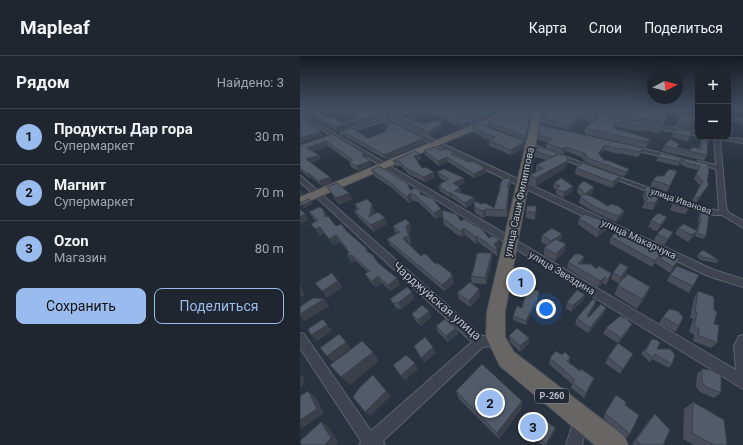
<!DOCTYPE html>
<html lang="ru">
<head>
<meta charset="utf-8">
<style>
	body { margin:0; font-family:Roboto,sans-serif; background:#2c323b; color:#f1f3f6 }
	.controls { position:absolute; right:12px; top:12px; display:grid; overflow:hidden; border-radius:8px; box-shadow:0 4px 16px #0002 }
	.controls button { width:36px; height:36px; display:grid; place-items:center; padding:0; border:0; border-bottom:1px solid #3c434b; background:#1f262f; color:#f1f3f6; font:20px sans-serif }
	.compass { position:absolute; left:347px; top:12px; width:36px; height:36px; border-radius:50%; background:#1f262f; box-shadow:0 4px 16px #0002; rotate:83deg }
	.you { position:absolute; left:246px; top:253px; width:14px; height:14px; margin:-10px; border:3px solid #fff; border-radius:50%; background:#1a73e8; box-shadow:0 0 0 6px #1a73e833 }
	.badge { display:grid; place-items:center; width:26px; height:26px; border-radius:50%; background:#9abbee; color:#111; font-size:13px; font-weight:700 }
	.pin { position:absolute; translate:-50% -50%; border:2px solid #fff; box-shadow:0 1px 4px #0006 }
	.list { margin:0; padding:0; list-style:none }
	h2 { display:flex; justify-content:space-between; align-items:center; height:52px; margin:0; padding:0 16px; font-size:17px }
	h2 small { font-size:13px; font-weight:400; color:#a1a5aa }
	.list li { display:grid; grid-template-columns:26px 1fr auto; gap:12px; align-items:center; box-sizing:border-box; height:56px; padding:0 16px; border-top:1px solid #3c434b }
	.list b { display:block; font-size:15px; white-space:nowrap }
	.list p { margin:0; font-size:13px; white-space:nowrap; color:#a1a5aa }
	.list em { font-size:13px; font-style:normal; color:#a1a5aa }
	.actions { display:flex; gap:8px; padding:12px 16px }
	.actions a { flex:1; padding:9px 0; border:1px solid #9abbee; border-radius:8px; text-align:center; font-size:14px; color:#9abbee }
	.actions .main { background:#9abbee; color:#111 }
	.map { position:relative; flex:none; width:443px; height:389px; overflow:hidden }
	header { display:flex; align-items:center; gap:24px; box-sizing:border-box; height:56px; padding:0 20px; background:#1f262f; border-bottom:1px solid #3c434b }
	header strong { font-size:19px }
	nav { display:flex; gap:22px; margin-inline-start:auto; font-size:14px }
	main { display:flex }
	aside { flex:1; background:#1f262f }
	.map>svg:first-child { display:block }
</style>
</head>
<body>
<header>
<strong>Mapleaf</strong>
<nav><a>Карта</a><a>Слои</a><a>Поделиться</a></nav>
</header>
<main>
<aside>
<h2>Рядом<small>Найдено: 3</small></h2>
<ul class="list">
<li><span class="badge">1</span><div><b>Продукты Дар гора</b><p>Супермаркет</p></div><em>30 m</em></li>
<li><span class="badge">2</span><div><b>Магнит</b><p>Супермаркет</p></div><em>70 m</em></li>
<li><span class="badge">3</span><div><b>Ozon</b><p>Магазин</p></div><em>80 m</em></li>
</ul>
<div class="actions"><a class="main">Сохранить</a><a>Поделиться</a></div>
</aside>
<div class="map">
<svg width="443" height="389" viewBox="0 0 443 389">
	<rect width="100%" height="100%" fill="#29323f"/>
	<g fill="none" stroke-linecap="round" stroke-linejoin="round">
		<defs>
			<path id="minor" d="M 61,53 L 67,53 L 85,61 L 110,53 L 117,53 L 89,63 L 414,214 L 443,223 L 443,231 L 408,220 L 84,65 L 41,78 L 41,76 L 80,63 Z
				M 135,53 L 142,53 L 189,73 L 184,74 Z
				M 0,57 L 436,314 L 434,290 L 439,280 L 443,279 L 443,333 L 0,60 Z
				M 428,62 L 443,64 L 443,66 L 428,64 Z
				M 350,68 L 398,76 L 398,80 L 348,71 L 347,70 Z
				M 213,81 L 293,111 L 294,112 L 289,113 L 211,84 L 210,83 Z
				M 414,81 L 443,83 L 443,87 L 420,83 L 426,150 L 428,156 L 443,165 L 443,172 L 422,159 L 413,159 L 401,156 L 305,119 L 306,118 L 310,118 L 407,152 L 419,155 L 416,113 L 395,107 L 398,105 L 416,109 Z
				M 332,90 L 374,100 L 375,101 L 372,103 L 330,93 L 329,92 Z
				M 0,120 L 2,121 L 182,280 L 196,280 L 200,281 L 202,285 L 200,289 L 183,291 L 83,385 L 85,389 L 59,389 L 61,385 L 0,292 L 0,277 L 4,278 L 71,375 L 172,286 L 0,126 Z
				M 281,356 L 286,358 L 288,363 L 282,389 L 266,389 L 276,358 Z"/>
			<path id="trunk" d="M 212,53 L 223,53 L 0,149 L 0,141 Z
				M 234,53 L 242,53 L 205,256 L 205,281 L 214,296 L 324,380 L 328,389 L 295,389 L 200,310 L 186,281 L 187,256 Z"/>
		</defs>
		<use href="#minor" stroke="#5a626c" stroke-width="2"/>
		<use href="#trunk" stroke="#474f59" stroke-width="2"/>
		<use href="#minor" fill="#3d444f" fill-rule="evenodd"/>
		<use href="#trunk" fill="#686664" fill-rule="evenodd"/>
	</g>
	<path fill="#474e5a" d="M 42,53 L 64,53 L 75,59 L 76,63 L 37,75 L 7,58 L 5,54 L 20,56 L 28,62 L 43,67 L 56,62 Z
		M 71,53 L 102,53 L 85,59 Z
		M 116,53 L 141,53 L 170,65 L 170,69 L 163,72 L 133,59 L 133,60 L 116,55 Z
		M 147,53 L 167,53 L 168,56 L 175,59 L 189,54 L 188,53 L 207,53 L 178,66 Z
		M 217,53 L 232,53 L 225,84 L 188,70 L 188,66 Z
		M 248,53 L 372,53 L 397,58 L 392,73 L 375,71 L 379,60 L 368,59 L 363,69 L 295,59 L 362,70 L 359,78 L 344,74 L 343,76 L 314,70 L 313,72 L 350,83 L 348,89 L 346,92 L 285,78 L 285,72 L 293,66 L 280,63 L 268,74 L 241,67 L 241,62 L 247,58 L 248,54 Z
		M 383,53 L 398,53 L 398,54 L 397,56 Z
		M 0,59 L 15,68 L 17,72 L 23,80 L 1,76 L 0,74 Z
		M 92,59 L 124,68 L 142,67 L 142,71 L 129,80 L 93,63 Z
		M 428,62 L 433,76 L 431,80 L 428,79 Z
		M 172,71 L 224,91 L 223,92 L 211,99 L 189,90 L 189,84 L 182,82 L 182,80 L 173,76 Z
		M 375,73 L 390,81 L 388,86 L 372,81 Z
		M 42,75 L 68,82 L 124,82 L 125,87 L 88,103 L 85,103 L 44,80 Z
		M 33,78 L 70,105 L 72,109 L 58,115 L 51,111 L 49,106 L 50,106 L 28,90 L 13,95 L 19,99 L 21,103 L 11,107 L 30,121 L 32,126 L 22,130 L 11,121 L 9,122 L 0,114 L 0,89 Z
		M 238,79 L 343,92 L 341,97 L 338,101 L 319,97 L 318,98 L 304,94 L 299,99 L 305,105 L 329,113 L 328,118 L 324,121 L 284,106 L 285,104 L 283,104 L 283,102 L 266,95 L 263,98 L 246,92 L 246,87 L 248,86 L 238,84 Z
		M 401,84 L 407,99 L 404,105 L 362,95 L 364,90 L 379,88 L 378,91 L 390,94 L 399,93 L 399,89 Z
		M 124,95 L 142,95 L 154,96 L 155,99 L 186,117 L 174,122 L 148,106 L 139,110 L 125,99 Z
		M 235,95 L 267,100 L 266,112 L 236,130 L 230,127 L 230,119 L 236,116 L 236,109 L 246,104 L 235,101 Z
		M 361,97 L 408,108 L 407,126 L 409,128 L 396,147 L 392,145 L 400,130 L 394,123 L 398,114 L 385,111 L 380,107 L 378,110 L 356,105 L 358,101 Z
		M 120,98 L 121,103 L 117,105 L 122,112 L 134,116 L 135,122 L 125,126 L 108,118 L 101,110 L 95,110 L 93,105 Z
		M 280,106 L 318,126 L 312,132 L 275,118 L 276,112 L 279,110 Z
		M 71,114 L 110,134 L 120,135 L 121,138 L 141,153 L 142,160 L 136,163 L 118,146 L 112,144 L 109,147 L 92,132 L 74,120 Z
		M 137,116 L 165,127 L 158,130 L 160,132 L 161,137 L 174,141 L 175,146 L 166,152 L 152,142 L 150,142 L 140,135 L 138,130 L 141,130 L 140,128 L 145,125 L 139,121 Z
		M 374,121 L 367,136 L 350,130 L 353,124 Z
		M 254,127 L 273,130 L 272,135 L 263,142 L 256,138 L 256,134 L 253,132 Z
		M 199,129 L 211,129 L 209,134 L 207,161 L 186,160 L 183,162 L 175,157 L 174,151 L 181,148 L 194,152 L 200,135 Z
		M 278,130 L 293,137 L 289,139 L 308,150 L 324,155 L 322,161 L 316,166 L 294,156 L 279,147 L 280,141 L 281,141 L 277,136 Z
		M 27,131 L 49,137 L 52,143 L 39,149 Z
		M 345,133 L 353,138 L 359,141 L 357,147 L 353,154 L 342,152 L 344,147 L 343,139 Z
		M 373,147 L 389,151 L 386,158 L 375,156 L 370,154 Z
		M 55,148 L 75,155 L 74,158 L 87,168 L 74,176 L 58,161 L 54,155 L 57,154 Z
		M 236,150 L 235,164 L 226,162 L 226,155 Z
		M 23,153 L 27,160 L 36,170 L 48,177 L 66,192 L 68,196 L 78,207 L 100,229 L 91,235 L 82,227 L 76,231 L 69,224 L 65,218 L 68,216 L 56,205 L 51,207 L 49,197 L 46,193 L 40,186 L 33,189 L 24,177 L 20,180 L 11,168 L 16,165 L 13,162 L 9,156 Z
		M 401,156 L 406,180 L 404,183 L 395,180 L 396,177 L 393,181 L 388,186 L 375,178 L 378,172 L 396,175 L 399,166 L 398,166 L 399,159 Z
		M 143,162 L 161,165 L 189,182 L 200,190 L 197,193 L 198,199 L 197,200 L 178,186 L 176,188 L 165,179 L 162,181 L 154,177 L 153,175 L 144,169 Z
		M 279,162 L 307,173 L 297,182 L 278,168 Z
		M 351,164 L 364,167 L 357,175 L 352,174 L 352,172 L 348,171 Z
		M 93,170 L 112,174 L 109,176 L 111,189 L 109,187 L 108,187 L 121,200 L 151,217 L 154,227 L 144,235 L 90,189 L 87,183 L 97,177 L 95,176 Z
		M 318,174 L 376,209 L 370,217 L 355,207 L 352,211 L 309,187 L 311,181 Z
		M 373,176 L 369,183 L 364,189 L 354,185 L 357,178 Z
		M 262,178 L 261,184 L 259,185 L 265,195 L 255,205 L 244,199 L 244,192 L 247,190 L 241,186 L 242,179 Z
		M 192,197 L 192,204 L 186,228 L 172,227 L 171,220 Z
		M 399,197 L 419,204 L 417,207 L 400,204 L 397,200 Z
		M 268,206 L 283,207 L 281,208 L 309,223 L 306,229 L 303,227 L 298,231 L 267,212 Z
		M 328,211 L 326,218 L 320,226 L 350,231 L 346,240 L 337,253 L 315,239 L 315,237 L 319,227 L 311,223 L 313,217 Z
		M 370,219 L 393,230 L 389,237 L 367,225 Z
		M 227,222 L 225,231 L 216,230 L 216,227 Z
		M 398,235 L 414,254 L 414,268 L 417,287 L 411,292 L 393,285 L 394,279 L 389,276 L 393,263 L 390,262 L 394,242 Z
		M 157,237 L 180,240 L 170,251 L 159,243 Z
		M 285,239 L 283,245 L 271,256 L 266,252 L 267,246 Z
		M 238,240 L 236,251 L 234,251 L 226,269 L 213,264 L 213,260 L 222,252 Z
		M 115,242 L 102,253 L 97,253 L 90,243 Z
		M 296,245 L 294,251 L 288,261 L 304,258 L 288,277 L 275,268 L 277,262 Z
		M 129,255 L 131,261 L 121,270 L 115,264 L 112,258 Z
		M 363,261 L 379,270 L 375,276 L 359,267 Z
		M 136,270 L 156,272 L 158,278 L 148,286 L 138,276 Z
		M 306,272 L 329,274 L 318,287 L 330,303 L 320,318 L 305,307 L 308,301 L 318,287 L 303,278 Z
		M 209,280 L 229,282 L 229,287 L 220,296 L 210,286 Z
		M 352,283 L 357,293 L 372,308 L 369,312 L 352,303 L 350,306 L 341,298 L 344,294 L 345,294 Z
		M 262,299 L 270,301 L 269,306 L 280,315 L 294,322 L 284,342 L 271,332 L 272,328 L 249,308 L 250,302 Z
		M 402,313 L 421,337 L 414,342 L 400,336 L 396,331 L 397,318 Z
		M 156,335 L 222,352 L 199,383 L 159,343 Z
		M 316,339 L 325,349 L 330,378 L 326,382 L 303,362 Z
		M 393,346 L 427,389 L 394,389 L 383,383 L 384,353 Z
		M 355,358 L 363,389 L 334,389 L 332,388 L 350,363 Z
		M 225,370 L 255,372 L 254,376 L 246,389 L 242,389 L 225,374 Z"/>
	<path fill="#39404a" d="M 16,53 L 28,53 L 17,57 Z
		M 90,53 L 102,53 L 85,59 L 84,55 Z
		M 198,53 L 207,53 L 178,66 L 177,62 Z
		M 232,53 L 225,84 L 225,80 Z
		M 75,59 L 76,63 L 37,75 L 35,71 Z
		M 281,59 L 280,63 L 268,74 L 269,69 Z
		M 170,65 L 170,69 L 163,72 L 162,68 Z
		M 142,67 L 142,71 L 129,80 L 129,76 Z
		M 21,76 L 23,80 L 0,87 L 0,82 Z
		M 124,82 L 125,87 L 88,103 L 85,103 L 83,98 Z
		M 350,83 L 348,89 L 346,92 L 347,86 Z
		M 26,85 L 28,90 L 10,96 L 7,92 Z
		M 224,85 L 223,92 L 211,99 L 211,94 Z
		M 305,89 L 304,94 L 297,102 L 298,97 Z
		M 267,91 L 266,95 L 263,98 L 263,93 Z
		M 343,92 L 341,97 L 338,101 L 340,96 Z
		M 65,98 L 67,102 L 62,99 Z
		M 120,98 L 121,103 L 116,105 L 114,100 Z
		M 19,99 L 21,103 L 9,108 L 6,103 Z
		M 147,101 L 148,106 L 139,110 L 138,105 Z
		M 70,105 L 72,109 L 58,115 L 56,110 Z
		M 267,105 L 266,112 L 236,130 L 236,122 Z
		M 185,112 L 186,117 L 174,122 L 174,118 Z
		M 329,113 L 328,118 L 324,121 L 326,116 Z
		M 134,116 L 135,122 L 125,126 L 124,121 Z
		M 6,117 L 8,117 L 11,121 L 9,122 Z
		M 320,120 L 318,126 L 312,132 L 313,126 Z
		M 30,121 L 32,126 L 22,130 L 19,125 Z
		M 164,122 L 165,127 L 154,132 L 153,127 Z
		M 211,123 L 211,129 L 209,134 L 207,161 L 207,132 Z
		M 409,128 L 407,132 L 396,147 L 399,142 Z
		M 273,130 L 272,135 L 263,142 L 264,136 Z
		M 294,131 L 293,137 L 284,144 L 285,138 Z
		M 160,132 L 161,137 L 154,135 Z
		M 0,133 L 3,138 L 0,140 Z
		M 49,137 L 52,143 L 39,149 L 36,142 Z
		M 110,137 L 112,144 L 109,147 L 107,141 Z
		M 149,137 L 151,137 L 152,142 L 150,142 Z
		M 174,141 L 175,146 L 166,152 L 165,147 Z
		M 359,141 L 357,147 L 353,154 L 355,147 Z
		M 11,145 L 13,148 L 4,152 L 2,149 Z
		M 72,148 L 75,155 L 72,167 L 69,161 Z
		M 23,153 L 27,159 L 28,168 L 25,161 Z
		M 141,153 L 142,160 L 136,163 L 134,157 Z
		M 185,153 L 186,160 L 183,162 L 183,155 Z
		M 324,155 L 322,161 L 316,166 L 318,160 Z
		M 5,158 L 9,164 L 0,168 L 0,161 Z
		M 367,161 L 364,167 L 357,175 L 360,169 Z
		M 85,162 L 87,168 L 74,176 L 71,169 Z
		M 309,167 L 307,173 L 297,182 L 299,175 Z
		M 110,168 L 112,174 L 109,176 L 111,189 L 109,182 L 106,170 Z
		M 20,171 L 24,177 L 20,180 L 15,173 Z
		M 164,172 L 165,179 L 162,181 L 161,175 Z
		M 397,175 L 393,181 L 388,186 L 392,179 Z
		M 373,176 L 369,183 L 364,189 L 368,183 Z
		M 262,178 L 261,184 L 250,191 L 251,185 Z
		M 36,179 L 40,186 L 33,189 L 29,183 Z
		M 106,180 L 109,187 L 105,189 L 103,183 Z
		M 177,180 L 178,186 L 176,188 L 175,181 Z
		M 199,184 L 200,190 L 196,194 L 194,188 Z
		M 266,188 L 265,195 L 255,205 L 256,198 Z
		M 197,193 L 198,199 L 197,200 L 196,194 Z
		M 192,197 L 192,204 L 186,228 L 185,222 Z
		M 52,199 L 56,205 L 51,207 L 47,200 Z
		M 284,201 L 283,207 L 278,212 L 278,208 Z
		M 358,201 L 355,207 L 352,211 L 355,205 Z
		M 379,203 L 376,209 L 370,217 L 373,211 Z
		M 328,211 L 326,218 L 319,227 L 321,221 Z
		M 78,220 L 82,227 L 76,231 L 72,225 Z
		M 152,220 L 154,227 L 144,235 L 142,229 Z
		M 305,221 L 303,227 L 298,231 L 300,225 Z
		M 97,222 L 100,229 L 91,235 L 88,229 Z
		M 0,225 L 2,234 L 5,239 L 0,242 Z
		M 38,225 L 43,231 L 27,242 L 22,235 Z
		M 350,231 L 346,240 L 337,253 L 342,243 Z
		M 179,233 L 180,240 L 170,251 L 169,245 Z
		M 112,236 L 115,242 L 102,253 L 98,247 Z
		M 285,239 L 283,245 L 271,256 L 272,250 Z
		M 24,243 L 29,250 L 5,265 L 0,260 L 0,258 Z
		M 296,245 L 294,251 L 285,266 L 287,260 Z
		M 235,246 L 234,251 L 226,269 L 226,265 Z
		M 306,252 L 304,258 L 288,277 L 290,272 Z
		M 129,255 L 131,261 L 121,270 L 118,264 Z
		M 23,263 L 32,275 L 17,285 L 11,279 Z
		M 332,268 L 329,274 L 318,288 L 321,282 Z
		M 156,272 L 158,278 L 148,286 L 146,280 Z
		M 39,278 L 51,292 L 33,306 L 27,300 Z
		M 229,282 L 229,287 L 220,296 L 220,290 Z
		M 133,291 L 136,297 L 124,307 L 121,302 Z
		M 73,296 L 79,305 L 50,329 L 41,321 Z
		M 115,307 L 118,313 L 105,325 L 101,320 Z
		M 0,318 L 5,322 L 3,329 L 0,331 Z
		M 73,319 L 91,340 L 70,360 L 65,356 Z
		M 294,322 L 292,327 L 284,342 L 286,337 Z
		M 8,335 L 15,340 L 24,357 L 3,372 L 0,370 L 0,364 Z
		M 222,345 L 222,352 L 199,383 L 197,377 Z
		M 21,366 L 28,370 L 38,386 L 35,389 L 24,389 Z
		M 255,372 L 254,376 L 246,389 L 245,389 Z"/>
	<path fill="#525b69" stroke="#39404a" d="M 8,53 L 16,53 L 28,62 L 33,61 L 43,67 L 43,66 L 59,61 L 47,53 L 64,53 L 75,59 L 35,71 L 5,54 Z
		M 79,53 L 90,53 L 84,55 Z
		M 122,53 L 141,53 L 170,65 L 162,68 L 132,55 L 132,56 Z
		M 156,53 L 167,53 L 168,56 L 175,59 L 190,53 L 198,53 L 177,62 Z
		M 217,53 L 232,53 L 225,80 L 188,66 Z
		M 248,53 L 263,53 L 362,70 L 360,72 L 345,69 L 345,71 L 315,65 L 313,72 L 350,83 L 347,86 L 285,72 L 298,61 L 281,59 L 269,69 L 241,62 L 253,55 L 248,54 Z
		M 280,53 L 372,53 L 397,58 L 393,70 L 377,68 L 380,57 L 369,56 L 364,66 Z
		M 96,58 L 124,68 L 137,64 L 142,67 L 129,76 L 92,59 Z
		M 0,59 L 15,68 L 11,68 L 21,76 L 0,82 L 0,76 L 2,75 L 0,73 Z
		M 428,62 L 430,62 L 433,76 L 428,75 Z
		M 91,66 L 124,82 L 86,98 L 83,98 L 42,75 L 52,72 L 68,82 L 84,76 Z
		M 180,68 L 224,85 L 223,87 L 211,94 L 189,84 L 195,81 L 181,76 L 183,76 L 172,71 Z
		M 240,69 L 343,92 L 340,96 L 321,92 L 319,93 L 305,89 L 298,97 L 305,105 L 307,104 L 329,113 L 326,116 L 285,101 L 287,100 L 283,99 L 286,98 L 267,91 L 263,93 L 246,87 L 252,83 L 238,79 Z
		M 375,73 L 392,75 L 390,81 L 374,77 Z
		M 33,78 L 65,98 L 62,99 L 70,105 L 56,110 L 49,106 L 53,104 L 26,85 L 7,92 L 19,99 L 6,103 L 30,121 L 19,125 L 8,117 L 6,117 L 0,112 L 0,89 Z
		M 370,83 L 379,88 L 377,91 L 390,94 L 393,91 L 401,93 L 401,84 L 408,84 L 407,99 L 364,90 Z
		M 134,91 L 142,95 L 143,93 L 149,94 L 154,96 L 151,98 L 169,106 L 172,105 L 185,112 L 174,118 L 147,101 L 138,105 L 124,95 Z
		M 240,91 L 257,97 L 253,101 L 235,95 Z
		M 115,95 L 120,98 L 114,100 L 122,112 L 125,111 L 134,116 L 124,121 L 107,113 L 99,105 L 93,105 Z
		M 361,97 L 408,108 L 409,115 L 407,126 L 409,128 L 399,142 L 394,141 L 403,125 L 396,119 L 400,110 L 387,107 L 381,103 L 380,106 L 358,101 Z
		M 259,98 L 267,100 L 267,105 L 236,122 L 230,119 L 243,112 L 236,109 Z
		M 280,106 L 320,120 L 313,126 L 276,112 L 282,108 Z
		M 79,110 L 108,128 L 110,134 L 115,132 L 120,135 L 120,138 L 133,143 L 141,153 L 134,157 L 116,140 L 110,137 L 107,141 L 89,126 L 71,114 Z
		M 144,113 L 164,122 L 153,127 L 160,132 L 154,135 L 174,141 L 165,147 L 151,137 L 149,137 L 138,130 L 141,130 L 140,128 L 149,123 L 137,116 Z
		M 369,113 L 377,115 L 370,130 L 353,124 L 357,120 L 364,120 Z
		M 204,122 L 211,123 L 207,132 L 209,131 L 206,154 L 185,153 L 183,155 L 174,151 L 175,145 L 181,148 L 185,147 L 194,152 L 201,129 L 199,129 Z
		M 261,122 L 273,130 L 264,136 L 256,133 L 260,130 L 254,127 Z
		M 284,125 L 294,131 L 285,138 L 278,130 Z
		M 37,127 L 49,137 L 36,142 L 27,131 Z
		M 347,130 L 352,132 L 353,138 L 359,141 L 355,147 L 344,146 L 348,143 L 346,142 L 345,133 Z
		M 285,138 L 293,141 L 308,150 L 311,148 L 318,150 L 324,155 L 318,160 L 295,151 L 280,141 Z
		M 9,143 L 11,145 L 2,149 L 0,147 Z
		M 67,143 L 72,148 L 69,161 L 78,156 L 85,162 L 71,169 L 54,155 L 59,153 L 55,148 Z
		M 377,143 L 389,151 L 378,150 L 373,147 Z
		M 227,150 L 236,150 L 236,157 L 226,155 Z
		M 19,151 L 23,153 L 25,161 L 28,160 L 36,170 L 41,168 L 46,174 L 45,174 L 66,192 L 66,195 L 73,199 L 78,207 L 97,222 L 88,229 L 78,220 L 72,225 L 65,218 L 70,215 L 52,199 L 47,200 L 49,196 L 46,193 L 47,192 L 36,179 L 29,183 L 20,171 L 15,173 L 11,168 L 18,164 L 9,156 Z
		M 0,153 L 5,158 L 0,161 Z
		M 142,154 L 156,158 L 161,165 L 164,163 L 176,170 L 181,172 L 189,182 L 193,180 L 199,184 L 194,188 L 197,193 L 196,194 L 177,180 L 175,181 L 164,172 L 161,175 L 152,170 L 153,170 L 143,162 Z
		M 401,156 L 409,159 L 406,180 L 397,177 L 401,163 L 400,163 Z
		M 358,157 L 367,161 L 360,169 L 355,167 L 355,166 L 351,164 Z
		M 284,158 L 309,167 L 299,175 L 279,162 Z
		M 106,163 L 110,168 L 106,170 L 109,182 L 106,180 L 103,183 L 121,200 L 124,198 L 127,199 L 134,207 L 139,208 L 151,217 L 152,220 L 142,229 L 87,183 L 100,176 L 93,170 Z
		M 384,168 L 397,175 L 392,179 L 378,172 Z
		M 252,172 L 262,178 L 251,185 L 242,179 Z
		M 363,172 L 373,176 L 368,183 L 357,178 Z
		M 318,174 L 351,191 L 359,193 L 364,197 L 374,200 L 379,203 L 373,211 L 358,201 L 355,205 L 311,181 Z
		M 255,183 L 266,188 L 256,198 L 244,192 Z
		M 403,194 L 419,204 L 402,201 L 399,197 Z
		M 177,197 L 192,197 L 185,222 L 171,220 L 174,212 Z
		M 275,198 L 280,198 L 284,201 L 278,208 L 291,208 L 296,213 L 299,210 L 311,217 L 308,224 L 305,221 L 300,225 L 268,206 Z
		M 320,207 L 328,211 L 321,221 L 313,217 Z
		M 377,210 L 399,219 L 393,230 L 370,219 Z
		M 32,217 L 38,225 L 22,235 L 15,227 Z
		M 218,218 L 227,219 L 225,228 L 216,227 Z
		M 328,218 L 350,231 L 342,243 L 319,230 L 319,227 Z
		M 170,226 L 179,233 L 169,245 L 157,237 Z
		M 107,231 L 112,236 L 98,247 L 93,247 L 90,243 Z
		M 231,233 L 239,235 L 237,246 L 235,246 L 226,265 L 213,260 L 217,250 L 222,252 L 226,237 Z
		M 277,234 L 285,239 L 272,250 L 267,246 Z
		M 398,235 L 414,241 L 414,254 L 417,256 L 414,268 L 419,269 L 417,287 L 398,279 L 399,273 L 394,270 L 397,257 L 395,256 Z
		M 13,242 L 24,243 L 0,258 L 0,251 Z
		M 293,243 L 296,245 L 287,260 L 289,261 L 301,248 L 306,252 L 290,272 L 277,262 Z
		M 122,249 L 129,255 L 118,264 L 112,258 Z
		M 369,253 L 378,255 L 383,261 L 379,270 L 363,261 Z
		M 320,260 L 327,263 L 332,268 L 321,282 L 306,272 Z
		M 23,263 L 27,269 L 11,279 L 8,273 Z
		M 145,263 L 156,272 L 146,280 L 136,270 Z
		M 217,272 L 229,282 L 220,290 L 209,280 Z
		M 39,278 L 46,286 L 27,300 L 20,292 Z
		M 125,281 L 133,291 L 121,302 L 114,290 Z
		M 352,283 L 357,284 L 360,287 L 357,293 L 370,293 L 375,299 L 372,308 L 355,298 L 353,302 L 344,294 L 346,294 Z
		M 62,285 L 73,296 L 41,321 L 30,309 Z
		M 318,287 L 333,298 L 323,313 L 308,301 Z
		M 256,295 L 262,299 L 265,296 L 270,301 L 267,305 L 280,315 L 281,313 L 294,322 L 286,337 L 273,327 L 275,324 L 250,302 Z
		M 106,299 L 115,307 L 101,320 L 93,309 Z
		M 182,308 L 222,345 L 197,377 L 156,335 Z
		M 402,313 L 411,314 L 421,319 L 421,337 L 406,331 L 402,326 Z
		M 73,319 L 86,335 L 65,356 L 53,341 L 59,332 Z
		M 8,335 L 17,353 L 0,364 L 0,340 Z
		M 316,339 L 326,346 L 325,349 L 339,359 L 330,378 L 305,357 Z
		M 393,346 L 424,364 L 427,389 L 414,389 L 392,377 Z
		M 235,355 L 255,372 L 246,388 L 225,370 Z
		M 355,358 L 370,374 L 363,389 L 342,389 L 336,384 Z
		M 21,366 L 31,382 L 24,389 L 2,389 L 0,386 L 0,385 Z"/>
	<linearGradient id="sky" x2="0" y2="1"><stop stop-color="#171c23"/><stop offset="0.49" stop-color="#434f63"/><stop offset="1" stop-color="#434f63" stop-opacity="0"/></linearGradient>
	<rect width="443" height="108" fill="url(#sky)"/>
	<g text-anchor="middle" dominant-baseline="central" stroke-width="3.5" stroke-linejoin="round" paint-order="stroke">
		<g font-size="9" fill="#b9bfc9" stroke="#212934">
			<text transform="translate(381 145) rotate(19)">улица Иванова</text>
		</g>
		<rect fill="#212934" stroke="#8b929c" stroke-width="1" x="235" y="333" width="34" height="14" rx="3"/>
		<g font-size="9" font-weight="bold" fill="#b9bfc9">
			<text x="252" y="340">Р-260</text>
		</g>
		<g font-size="10" fill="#b9bfc9" stroke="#212934">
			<text transform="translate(219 146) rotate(-78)">улица Саши Филиппова</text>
			<text transform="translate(339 183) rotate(25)">улица Макарчука</text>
			<text transform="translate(262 217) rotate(31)">улица Звездина</text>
		</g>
		<g font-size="12" fill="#b9bfc9" stroke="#212934">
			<text transform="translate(137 245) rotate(41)">Чарджуйская улица</text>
		</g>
	</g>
</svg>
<div class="controls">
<button>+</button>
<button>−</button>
</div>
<svg class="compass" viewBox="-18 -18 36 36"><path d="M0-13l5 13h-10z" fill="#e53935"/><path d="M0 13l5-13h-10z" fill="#a1a5aa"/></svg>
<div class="you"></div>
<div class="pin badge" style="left:221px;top:226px">1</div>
<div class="pin badge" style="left:190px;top:347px">2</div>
<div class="pin badge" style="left:233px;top:371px">3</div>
</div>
</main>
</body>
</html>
